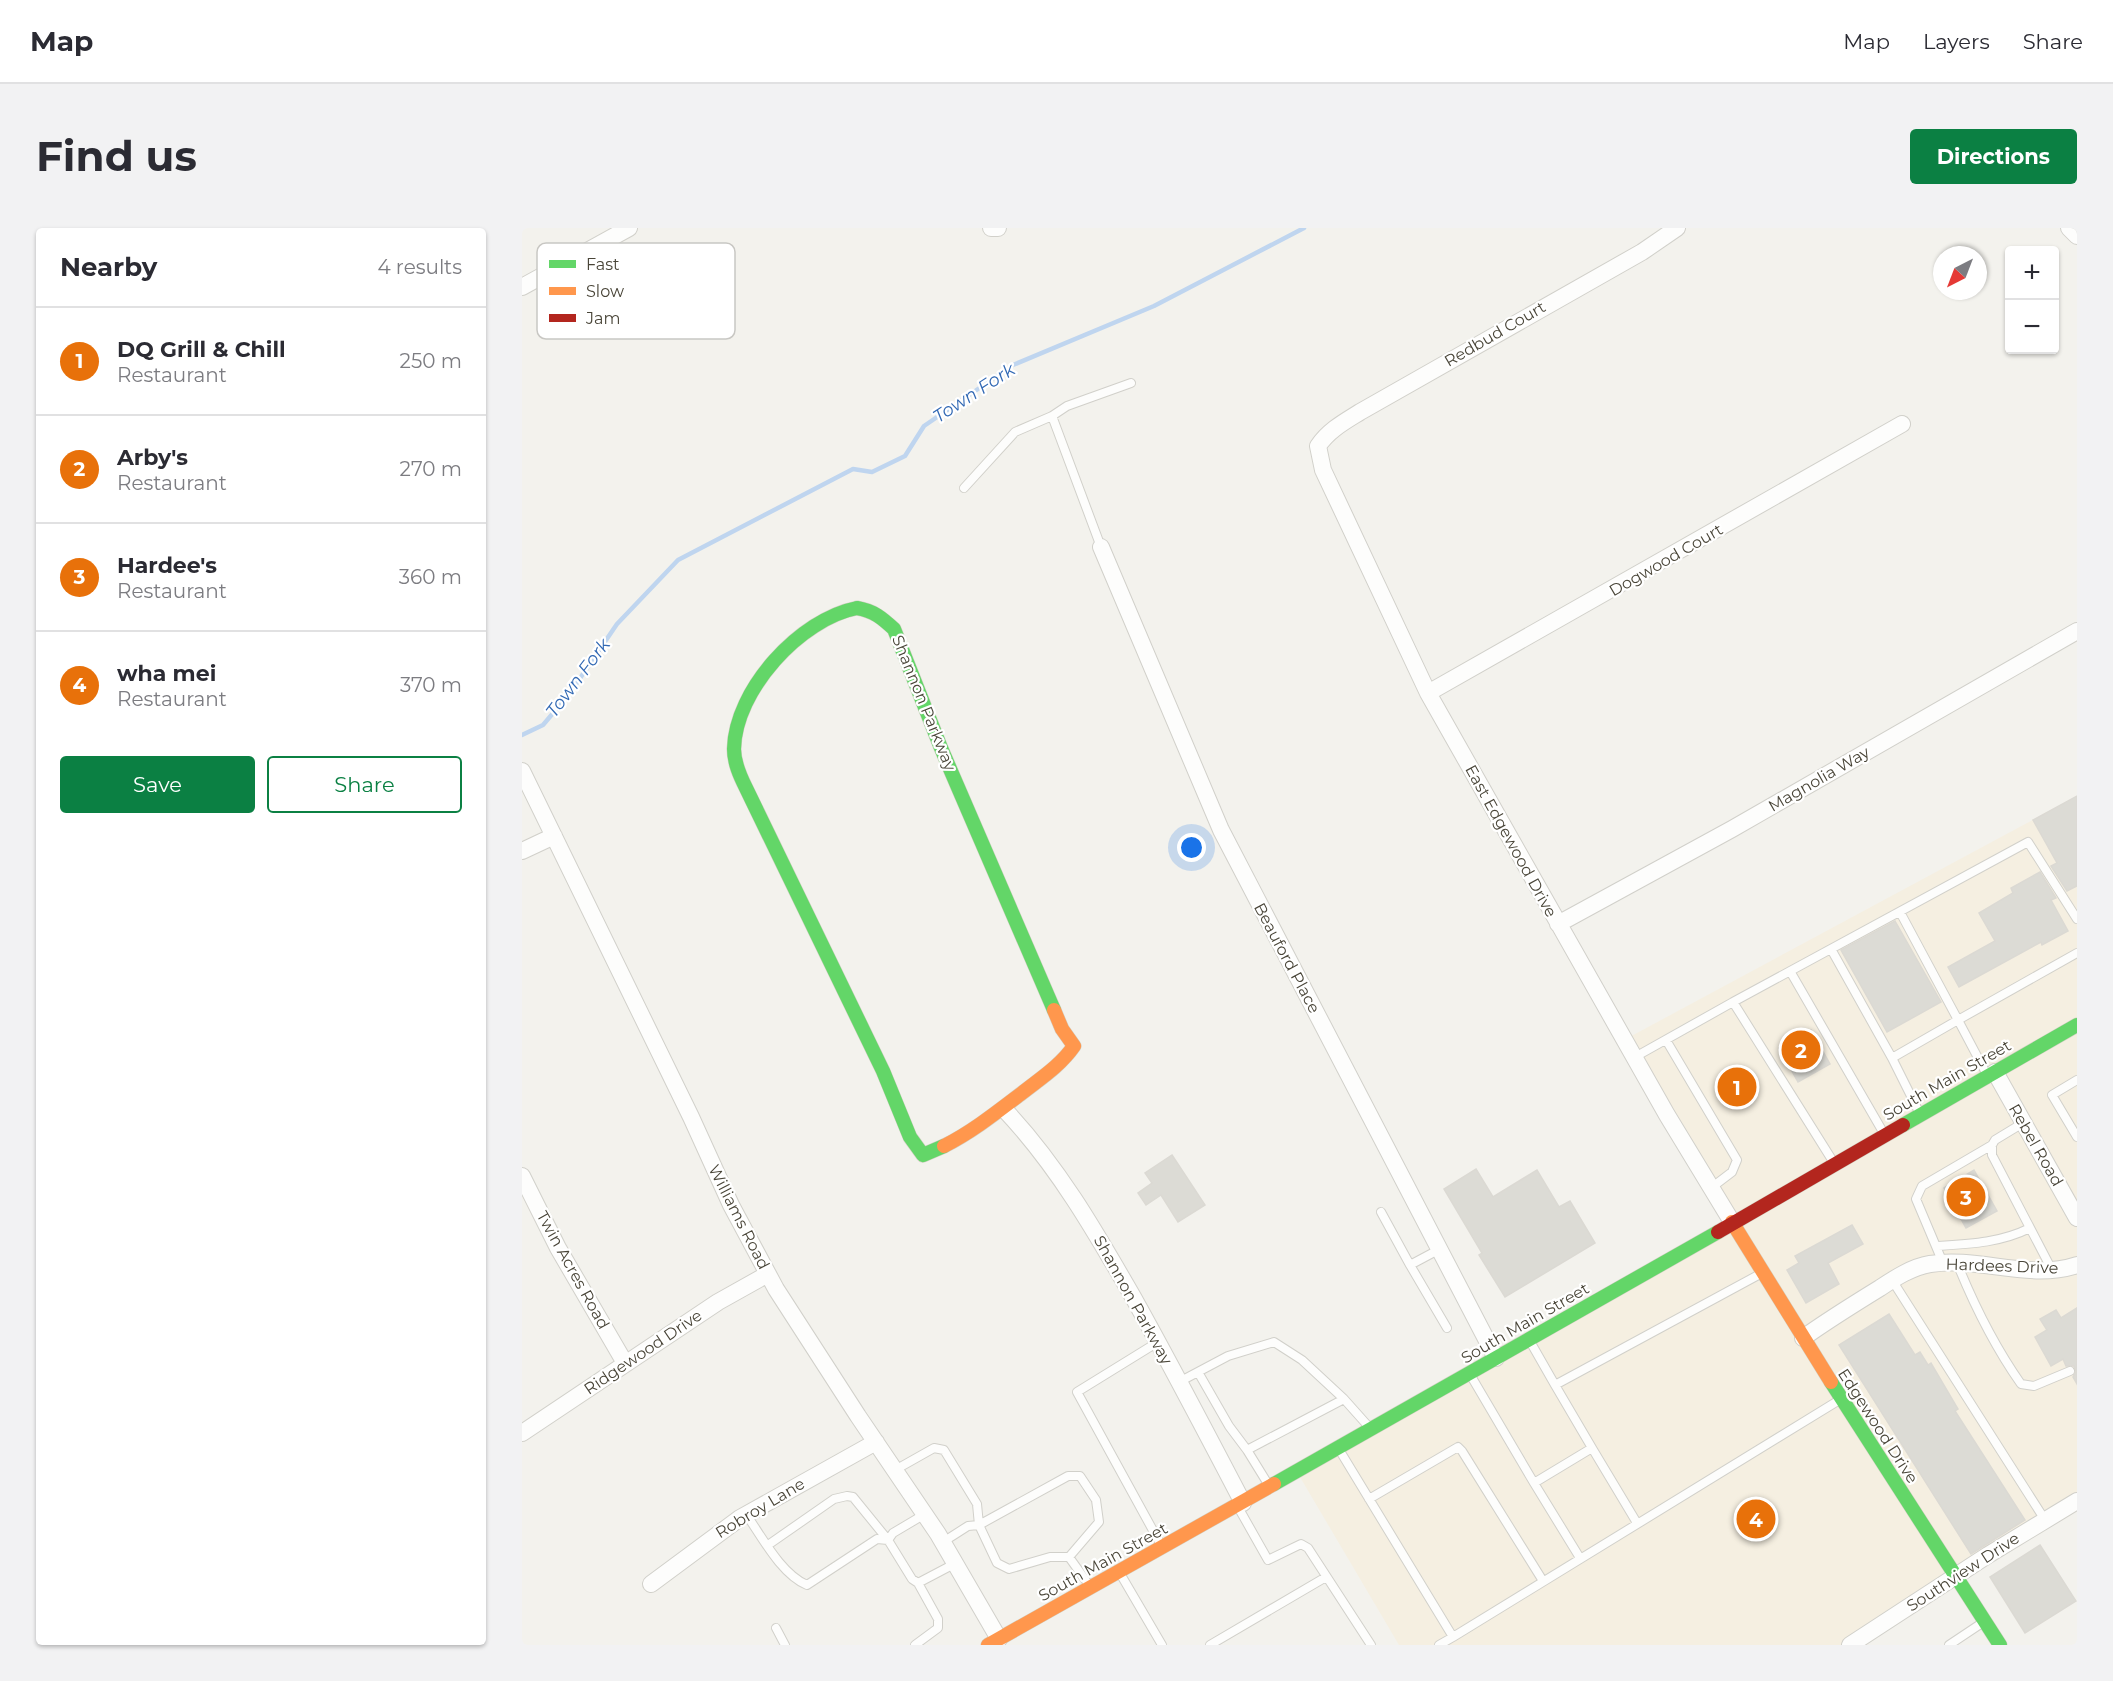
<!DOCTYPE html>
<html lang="en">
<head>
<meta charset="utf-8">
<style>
	body { margin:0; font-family:Montserrat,sans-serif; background:#f2f2f3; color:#2b2b33 }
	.controls { position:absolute; right:18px; top:18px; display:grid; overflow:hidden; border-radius:6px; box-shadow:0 2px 4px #0004 }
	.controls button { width:54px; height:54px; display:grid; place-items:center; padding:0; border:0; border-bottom:2px solid #e1e1e2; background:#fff; color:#2b2b33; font:30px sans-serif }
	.compass { position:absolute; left:1411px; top:18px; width:54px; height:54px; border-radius:50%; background:#fff; box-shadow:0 2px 4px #0004; rotate:222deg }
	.you { position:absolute; left:670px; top:620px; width:21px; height:21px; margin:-15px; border:4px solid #fff; border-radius:50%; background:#1a73e8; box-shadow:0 0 0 9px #1a73e833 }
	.badge { display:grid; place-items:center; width:39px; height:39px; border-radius:50%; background:#0b8043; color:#fff; font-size:20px; font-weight:700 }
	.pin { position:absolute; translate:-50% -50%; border:3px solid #fff; box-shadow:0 2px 6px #0006 }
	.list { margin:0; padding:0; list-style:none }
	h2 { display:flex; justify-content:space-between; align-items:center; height:78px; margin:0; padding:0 24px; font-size:26px }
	h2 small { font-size:20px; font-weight:400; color:#7c7c81 }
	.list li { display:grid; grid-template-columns:39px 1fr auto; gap:18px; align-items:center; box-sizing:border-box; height:108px; padding:0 24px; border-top:2px solid #e1e1e2 }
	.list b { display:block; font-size:22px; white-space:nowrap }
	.list p { margin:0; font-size:20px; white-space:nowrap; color:#7c7c81 }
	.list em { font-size:20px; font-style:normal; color:#7c7c81 }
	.actions { display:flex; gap:12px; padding:18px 24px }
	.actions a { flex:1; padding:14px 0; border:2px solid #0b8043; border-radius:6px; text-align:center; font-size:21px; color:#0b8043 }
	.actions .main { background:#0b8043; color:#fff }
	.map { position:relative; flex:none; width:1555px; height:1417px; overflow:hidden; border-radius:6px }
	header { display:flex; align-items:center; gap:36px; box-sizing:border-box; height:84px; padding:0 30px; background:#fff; border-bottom:2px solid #e1e1e2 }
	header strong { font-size:28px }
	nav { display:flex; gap:33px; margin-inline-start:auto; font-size:21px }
	.intro { display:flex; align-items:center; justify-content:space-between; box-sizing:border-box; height:144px; padding:0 36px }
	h1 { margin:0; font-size:42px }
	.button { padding:15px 27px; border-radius:6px; background:#0b8043; color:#fff; font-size:21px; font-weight:700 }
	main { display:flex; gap:36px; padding:0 36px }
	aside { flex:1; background:#fff; border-radius:6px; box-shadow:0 2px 4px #0004 }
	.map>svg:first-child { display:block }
</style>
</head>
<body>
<header>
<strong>Map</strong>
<nav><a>Map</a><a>Layers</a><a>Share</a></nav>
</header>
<div class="intro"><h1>Find us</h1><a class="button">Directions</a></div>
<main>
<aside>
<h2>Nearby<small>4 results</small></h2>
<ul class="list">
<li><span class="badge" style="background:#e8710a">1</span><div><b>DQ Grill &amp; Chill</b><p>Restaurant</p></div><em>250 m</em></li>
<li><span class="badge" style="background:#e8710a">2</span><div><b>Arby's</b><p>Restaurant</p></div><em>270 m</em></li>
<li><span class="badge" style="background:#e8710a">3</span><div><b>Hardee's</b><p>Restaurant</p></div><em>360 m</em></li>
<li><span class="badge" style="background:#e8710a">4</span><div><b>wha mei</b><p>Restaurant</p></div><em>370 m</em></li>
</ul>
<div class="actions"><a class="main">Save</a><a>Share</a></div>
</aside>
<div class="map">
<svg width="1555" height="1417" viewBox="0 0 1555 1417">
	<rect width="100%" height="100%" fill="#f3f2ed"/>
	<path fill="#f5efe1" d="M 1555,568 L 1555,1280 L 1338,1417 L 877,1417 L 775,1244 L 1209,995 L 1102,812 Z"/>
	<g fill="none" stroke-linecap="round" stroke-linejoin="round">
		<path stroke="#bfd5ef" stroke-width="4.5" d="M 0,507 L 21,497 L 48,465 L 95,396 L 156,332 L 331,241 L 350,244 L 383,228 L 402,198 L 491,137 L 632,78 L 782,0"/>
	</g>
	<path fill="#dcdbd5" stroke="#dbd9d3" stroke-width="1.5" d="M 1555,568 L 1555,658 L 1545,663 L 1529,638 L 1535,635 L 1511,592 Z
		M 1518,644 L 1534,670 L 1529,672 L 1546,703 L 1520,717 L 1519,714 L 1437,759 L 1426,739 L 1473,713 L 1457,685 L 1491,665 L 1489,660 Z
		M 1373,693 L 1419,774 L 1365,804 L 1319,722 Z
		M 1289,802 L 1308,836 L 1276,854 L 1257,820 Z
		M 650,927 L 683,977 L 656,994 L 639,967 L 624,977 L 616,965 L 630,955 L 623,945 Z
		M 954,941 L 971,969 L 1015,942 L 1037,979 L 1048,973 L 1073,1015 L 983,1069 L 957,1027 L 960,1025 L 922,961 Z
		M 1452,942 L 1475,983 L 1444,1000 L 1422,960 Z
		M 1330,997 L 1341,1016 L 1306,1035 L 1317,1056 L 1284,1075 L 1265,1042 L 1277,1035 L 1273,1028 Z
		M 1555,1080 L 1555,1156 L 1551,1149 L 1554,1144 L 1552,1138 L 1544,1138 L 1541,1131 L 1529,1138 L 1513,1109 L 1525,1102 L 1518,1091 L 1534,1082 L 1539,1090 Z
		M 1367,1086 L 1393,1127 L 1398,1124 L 1406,1137 L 1409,1135 L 1436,1181 L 1433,1183 L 1503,1292 L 1449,1326 L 1317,1117 Z
		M 1518,1317 L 1554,1373 L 1503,1405 L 1468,1349 Z"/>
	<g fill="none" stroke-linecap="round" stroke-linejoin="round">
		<defs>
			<path id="lane" d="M 442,260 L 493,204 L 530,188
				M 579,319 L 530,188 L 545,178 L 609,155
				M 1378,684 L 1436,792 L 1555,725
				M 1309,721 L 1370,830
				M 1268,743 L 1361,904
				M 1211,774 L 1506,614 L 1555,691
				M 1144,812 L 1215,932 L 1210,944 L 1189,960
				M 1113,829 L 1211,774 L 1312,935
				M 1555,852 L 1530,867 L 1555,909
				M 1397,884 L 1370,830 L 1436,792 L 1464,845
				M 1501,895 L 1473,912 L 1470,917 L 1470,927 L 1530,1042
				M 859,984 L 888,1037
				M 1414,1018 C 1447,1016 1478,1015 1508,1000
				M 918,1021 L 888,1037 L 925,1100
				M 1421,1035 L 1394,971 L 1400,958 L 1470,917
				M 1435,1035 C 1452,1077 1473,1119 1499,1156 L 1512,1158 L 1548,1143
				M 1370,1052 L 1523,1292
				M 636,1114 L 555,1164 L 639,1317
				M 1009,1115 L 1033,1157 L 1240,1045
				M 676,1144 L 707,1198 L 725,1222 L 746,1256
				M 949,1148 L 1012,1255 L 1070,1220 L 1033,1157
				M 657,1154 L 706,1128 L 752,1114 L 780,1132 L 822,1171 L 847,1199
				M 1070,1220 L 1115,1295
				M 725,1222 L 822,1171
				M 818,1223 L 931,1409 L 917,1417
				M 373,1242 L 412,1220 L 422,1222 L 455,1276 L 457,1297 L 546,1248 L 558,1248 L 574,1272 L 577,1294 L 547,1329
				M 1012,1255 L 1058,1330
				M 847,1271 L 936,1219 L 940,1223 L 1021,1353
				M 716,1279 L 746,1332 L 779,1316 L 786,1320 L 849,1417
				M 224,1286 C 240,1309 259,1346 285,1357 L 355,1311 L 366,1312
				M 403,1286 L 371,1305 L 366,1312 L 390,1351 L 396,1355 L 434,1335
				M 421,1314 L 446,1298 L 457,1297 L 475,1335 L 487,1341 L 528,1329 L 547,1329 L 567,1357
				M 246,1317 L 312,1271 L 325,1268 L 331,1269 L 366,1312
				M 599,1347 L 640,1417
				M 254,1400 L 263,1417
				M 931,1409 L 1319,1171
				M 393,1417 L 416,1400 L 416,1391 L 396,1355
				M 688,1417 L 804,1349
				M 1427,1417 L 1460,1395"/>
			<path id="street" d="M 469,0 L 476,0
				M 1155,0 L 1120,24 L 838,184 C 822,194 807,202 796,218 L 801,242 L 906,465 L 1145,887 L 1210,994
				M 1547,0 L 1555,8
				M 0,59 L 107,0
				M 579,319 L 699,602 L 974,1130
				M 906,465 L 1380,196
				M 0,543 L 169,889 L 209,977 L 254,1061 L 336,1188 L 416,1306 L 477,1411
				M 0,623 L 32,608
				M 1036,696 L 1210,601 L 1555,403
				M 1473,844 L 1555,990
				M 482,881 C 535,937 573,1003 611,1069 C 649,1137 685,1206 721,1275
				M 0,948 L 36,1020 L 103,1135
				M 1281,1110 C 1306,1092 1332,1076 1358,1060 C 1373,1050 1390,1039 1408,1036 C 1456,1028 1507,1053 1555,1037
				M 0,1205 L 196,1074 L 246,1046
				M 129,1356 L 218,1290 L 354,1214
				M 1328,1417 L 1466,1327 L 1555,1273"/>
			<path id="fast" d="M 335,380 C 352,383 360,390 372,401 L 419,520 L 532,782
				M 335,380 C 278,391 213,462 212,521 C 212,535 218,548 224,560 L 361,843 L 388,909 L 401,927 L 422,918
				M 1381,897 L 1555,797
				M 1309,1154 L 1478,1417
				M 752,1256 L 1196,1004"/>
			<path id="slow" d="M 422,918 C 450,904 475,884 500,865 C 519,850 538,838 552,818 L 540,801 L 532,782
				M 1210,994 L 1309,1154
				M 466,1417 L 752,1256"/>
			<path id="jam" d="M 1196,1004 L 1381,897"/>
		</defs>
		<use href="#lane" stroke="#d1d0ca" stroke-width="10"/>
		<use href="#street" stroke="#d1d0ca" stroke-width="18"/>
		<use href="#fast" stroke="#d2d0c4" stroke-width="15"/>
		<use href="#slow" stroke="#d2d0c4" stroke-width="15"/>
		<use href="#jam" stroke="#d2d0c4" stroke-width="15"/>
		<use href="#lane" stroke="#fdfdfc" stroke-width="8"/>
		<use href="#street" stroke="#fdfdfc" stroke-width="16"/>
		<use href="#fast" stroke="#63d668" stroke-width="14"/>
		<use href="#slow" stroke="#ff974d" stroke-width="14"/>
		<use href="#jam" stroke="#b3261e" stroke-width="14"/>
	</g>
	<g text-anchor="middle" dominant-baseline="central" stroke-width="4.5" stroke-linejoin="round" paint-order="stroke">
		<g font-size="16" fill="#494538" stroke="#fff">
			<text transform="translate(973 106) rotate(-30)">Redbud Court</text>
			<text transform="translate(1144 332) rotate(-30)">Dogwood Court</text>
			<text transform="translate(402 475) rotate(68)">Shannon Parkway</text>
			<text transform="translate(1297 551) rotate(-30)">Magnolia Way</text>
			<text transform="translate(989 613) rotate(61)">East Edgewood Drive</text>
			<text transform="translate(765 730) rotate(62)">Beauford Place</text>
			<text transform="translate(1425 852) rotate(-30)">South Main Street</text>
			<text transform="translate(1514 917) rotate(60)">Rebel Road</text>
			<text transform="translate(217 989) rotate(63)">Williams Road</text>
			<text transform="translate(1480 1038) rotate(2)">Hardees Drive</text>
			<text transform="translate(51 1042) rotate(61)">Twin Acres Road</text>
			<text transform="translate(611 1072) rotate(61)">Shannon Parkway</text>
			<text transform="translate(1003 1095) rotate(-30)">South Main Street</text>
			<text transform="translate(121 1124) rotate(-34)">Ridgewood Drive</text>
			<text transform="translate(1356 1198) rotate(57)">Edgewood Drive</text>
			<text transform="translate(238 1280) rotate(-31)">Robroy Lane</text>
			<text transform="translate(581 1334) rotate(-29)">South Main Street</text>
			<text transform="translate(1441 1344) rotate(-33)">Southview Drive</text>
		</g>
		<g font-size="18" font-style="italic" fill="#3269b4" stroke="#fff">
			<text transform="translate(452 165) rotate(-33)">Town Fork</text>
			<text transform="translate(56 450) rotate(-53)">Town Fork</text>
		</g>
	</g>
	<rect x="15" y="15" width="198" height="96" rx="9" fill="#fff" stroke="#c8c7c3" stroke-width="1.5"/>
	<rect x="27" y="32" width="27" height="8" fill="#63d668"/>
	<rect x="27" y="59" width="27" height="8" fill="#ff974d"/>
	<rect x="27" y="86" width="27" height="8" fill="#b3261e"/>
	<g font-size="16" fill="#494538">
		<text x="64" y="42">Fast</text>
		<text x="64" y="69">Slow</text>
		<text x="64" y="96">Jam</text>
	</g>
</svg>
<div class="controls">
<button>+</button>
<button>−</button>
</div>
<svg class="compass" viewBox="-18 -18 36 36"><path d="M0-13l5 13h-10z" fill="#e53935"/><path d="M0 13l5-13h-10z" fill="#7c7c81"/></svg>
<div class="you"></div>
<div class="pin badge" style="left:1215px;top:859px;background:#e8710a">1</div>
<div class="pin badge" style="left:1279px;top:822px;background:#e8710a">2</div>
<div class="pin badge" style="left:1444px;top:969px;background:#e8710a">3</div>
<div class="pin badge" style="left:1234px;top:1291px;background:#e8710a">4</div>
</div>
</main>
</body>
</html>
